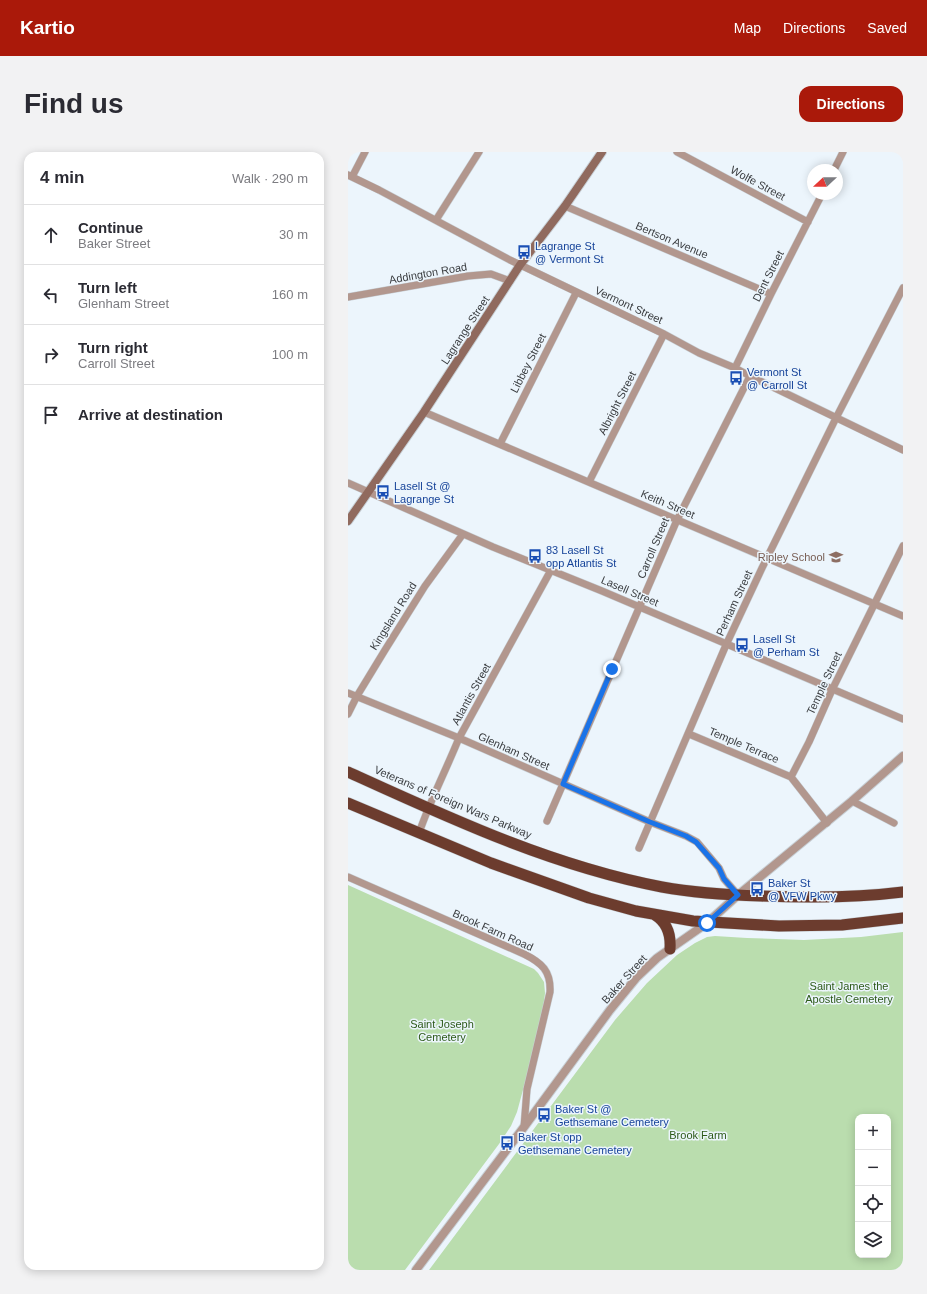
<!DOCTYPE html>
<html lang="en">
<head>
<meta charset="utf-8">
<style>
	body { margin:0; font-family:Arial,sans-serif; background:#f2f2f3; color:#2b2b33 }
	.controls { position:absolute; right:12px; bottom:12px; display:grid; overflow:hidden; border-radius:8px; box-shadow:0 2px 10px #0003 }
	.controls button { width:36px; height:36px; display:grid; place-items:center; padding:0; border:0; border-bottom:1px solid #e1e1e2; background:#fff; color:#2b2b33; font:20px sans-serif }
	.compass { position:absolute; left:459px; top:12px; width:36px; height:36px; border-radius:50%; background:#fff; box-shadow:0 2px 10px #0003; rotate:248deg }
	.stop { position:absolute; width:12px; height:12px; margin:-9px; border:3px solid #1a73e8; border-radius:50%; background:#fff }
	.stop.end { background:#1a73e8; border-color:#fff; box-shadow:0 1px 4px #0008 }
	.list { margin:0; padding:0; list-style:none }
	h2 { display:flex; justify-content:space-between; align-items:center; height:52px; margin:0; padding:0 16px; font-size:17px }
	h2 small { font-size:13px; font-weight:400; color:#7c7c81 }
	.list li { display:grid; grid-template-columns:26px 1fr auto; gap:12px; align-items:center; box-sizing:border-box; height:60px; padding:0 16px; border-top:1px solid #e1e1e2 }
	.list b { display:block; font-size:15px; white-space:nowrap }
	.list p { margin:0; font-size:13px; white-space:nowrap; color:#7c7c81 }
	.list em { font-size:13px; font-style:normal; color:#7c7c81 }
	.icon { flex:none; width:22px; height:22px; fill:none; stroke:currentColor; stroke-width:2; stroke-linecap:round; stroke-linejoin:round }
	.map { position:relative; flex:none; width:555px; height:1118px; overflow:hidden; border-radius:12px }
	header { display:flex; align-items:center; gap:24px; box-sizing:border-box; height:56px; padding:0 20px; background:#aa190a; color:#fff }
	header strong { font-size:19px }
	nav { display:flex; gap:22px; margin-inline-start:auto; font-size:14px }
	.intro { display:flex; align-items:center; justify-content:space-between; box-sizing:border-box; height:96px; padding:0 24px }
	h1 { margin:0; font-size:28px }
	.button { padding:10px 18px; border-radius:12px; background:#aa190a; color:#fff; font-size:14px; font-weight:700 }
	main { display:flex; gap:24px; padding:0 24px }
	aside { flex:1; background:#fff; border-radius:12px; box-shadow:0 2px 10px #0003 }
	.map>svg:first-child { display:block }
</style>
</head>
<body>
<header>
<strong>Kartio</strong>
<nav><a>Map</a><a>Directions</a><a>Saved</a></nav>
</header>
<div class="intro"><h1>Find us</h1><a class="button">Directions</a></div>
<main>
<aside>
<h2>4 min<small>Walk · 290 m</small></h2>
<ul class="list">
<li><svg class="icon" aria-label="ahead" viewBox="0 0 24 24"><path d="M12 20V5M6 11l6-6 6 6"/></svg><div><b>Continue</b><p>Baker Street</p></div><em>30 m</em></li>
<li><svg class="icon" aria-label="left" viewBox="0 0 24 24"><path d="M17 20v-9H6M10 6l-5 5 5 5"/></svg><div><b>Turn left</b><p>Glenham Street</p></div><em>160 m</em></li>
<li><svg class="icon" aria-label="right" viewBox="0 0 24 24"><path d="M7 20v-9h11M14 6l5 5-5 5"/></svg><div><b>Turn right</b><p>Carroll Street</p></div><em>100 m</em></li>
<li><svg class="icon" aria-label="arrive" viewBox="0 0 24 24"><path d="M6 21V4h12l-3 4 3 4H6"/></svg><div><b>Arrive at destination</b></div></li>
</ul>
</aside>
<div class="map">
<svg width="555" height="1118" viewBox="0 0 555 1118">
	<rect width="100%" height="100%" fill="#ecf5fc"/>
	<path fill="#baddae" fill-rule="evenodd" d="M 0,733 L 186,817 L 190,821 L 196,830 L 197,841 L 196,850 L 185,901 L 169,960 L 163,974 L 151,992 L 57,1118 L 0,1118 Z
		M 555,780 L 555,1118 L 81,1118 L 267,868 L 299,831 L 329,803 L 347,791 L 359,785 L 367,784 L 399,786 L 456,788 L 513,785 ZM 510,965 L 540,965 L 540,1103 L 510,1103 Z"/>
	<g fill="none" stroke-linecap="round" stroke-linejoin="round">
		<path stroke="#6b81a3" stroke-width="2.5" d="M 552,1118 L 555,1116"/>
		<defs>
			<path id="minor" d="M 329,0 L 460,70
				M 486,18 L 495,0
				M 0,23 L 31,38 L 162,108 L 316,182 L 351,201 L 387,216 L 402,224 L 555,298
				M 4,25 L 17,0
				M 217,54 L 423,142
				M 88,68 L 131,0
				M 0,145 L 120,124 L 143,122 L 162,129
				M 387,216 L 423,142 L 474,42
				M 76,260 L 555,464
				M 152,292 L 228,141
				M 241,330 L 316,182
				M 0,331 L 145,395 L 254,439 L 555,567
				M 0,541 L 111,586 L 302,670 L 338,684 L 349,690 L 371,716 L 376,727 L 390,743
				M 0,562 L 9,544 L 37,498 L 77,434 L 115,382
				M 341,582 L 443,625
				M 504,649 L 546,671
				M 199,669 L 329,368 L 402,224
				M 479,671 L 443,625 L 461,590 L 484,538 L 555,394
				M 71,681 C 82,649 98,618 111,586 L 203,418
				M 291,696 L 378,493 L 414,416 L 488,266 L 555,136
				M 0,725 L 176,802 C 194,811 203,819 202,840 L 179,937 L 176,975"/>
			<path id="tertiary" d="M 68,1118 L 176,975 L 262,858 L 289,825 L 309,806 L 359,771 L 390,743 L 504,649 L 555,604"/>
			<path id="secondary" d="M 0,369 L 76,260 L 172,113 L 217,54 L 254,0"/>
			<path id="trunk" d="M 0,620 C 101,666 204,714 314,735 C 347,741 380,743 413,744 C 461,746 508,746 555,740
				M 0,651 L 143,711 L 241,746 L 288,759 L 345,769 L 431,774 L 494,773 L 555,766
				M 307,763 C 320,771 323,783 322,797"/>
		</defs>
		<use href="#minor" stroke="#c8d0d6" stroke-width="8"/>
		<use href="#tertiary" stroke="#c8d0d6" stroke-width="10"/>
		<use href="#secondary" stroke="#c8d0d6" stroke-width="10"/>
		<use href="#trunk" stroke="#c8d0d6" stroke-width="12"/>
		<use href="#minor" stroke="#b2978e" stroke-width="7"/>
		<use href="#tertiary" stroke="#b2978e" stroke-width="8"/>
		<use href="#secondary" stroke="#906a5e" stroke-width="8"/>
		<use href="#trunk" stroke="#6c3c2e" stroke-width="11"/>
	</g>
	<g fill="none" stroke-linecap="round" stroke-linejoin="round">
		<path stroke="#1a73e8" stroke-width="5" d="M 264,517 L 215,632 L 302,670 L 338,684 L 348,690 L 371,716 L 376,727 L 390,743 L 359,771"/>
	</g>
	<defs>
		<symbol id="bus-bare" viewBox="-9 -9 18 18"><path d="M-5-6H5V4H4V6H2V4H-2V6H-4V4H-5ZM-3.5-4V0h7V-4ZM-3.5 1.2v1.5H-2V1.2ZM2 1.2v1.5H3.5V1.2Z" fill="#1a4fb4" stroke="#ecf5fc" stroke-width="2.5" paint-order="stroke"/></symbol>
		<symbol id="school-bare" viewBox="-9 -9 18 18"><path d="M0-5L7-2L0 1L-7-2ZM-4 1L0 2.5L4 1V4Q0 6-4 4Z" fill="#8d6e63" stroke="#ecf5fc" stroke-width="2.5" paint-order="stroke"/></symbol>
	</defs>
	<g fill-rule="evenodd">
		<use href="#bus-bare" x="166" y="90" width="20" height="20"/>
		<use href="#bus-bare" x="378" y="216" width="20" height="20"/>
		<use href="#bus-bare" x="25" y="330" width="20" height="20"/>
		<use href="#bus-bare" x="177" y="394" width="20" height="20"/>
		<use href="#school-bare" x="478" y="395" width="20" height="20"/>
		<use href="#bus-bare" x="384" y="483" width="20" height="20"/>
		<use href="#bus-bare" x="399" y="727" width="20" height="20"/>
		<use href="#bus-bare" x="186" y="953" width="20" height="20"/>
		<use href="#bus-bare" x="149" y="981" width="20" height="20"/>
	</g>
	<g text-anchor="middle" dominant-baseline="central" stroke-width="3" stroke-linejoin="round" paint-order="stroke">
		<g font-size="11" fill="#3a3d40" stroke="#ecf5fc">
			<text transform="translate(410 31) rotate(28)">Wolfe Street</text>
			<text transform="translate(324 88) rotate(23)">Bertson Avenue</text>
			<text transform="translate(80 121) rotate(-10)">Addington Road</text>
			<text transform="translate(420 124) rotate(-63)">Dent Street</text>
			<text transform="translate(281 153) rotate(25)">Vermont Street</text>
			<text transform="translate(117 178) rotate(-57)">Lagrange Street</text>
			<text transform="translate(180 211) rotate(-63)">Libbey Street</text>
			<text transform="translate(269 251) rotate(-63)">Albright Street</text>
			<text transform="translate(320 352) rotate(23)">Keith Street</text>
			<text transform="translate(305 396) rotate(-67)">Carroll Street</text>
			<text transform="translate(282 439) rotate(23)">Lasell Street</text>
			<text transform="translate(386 451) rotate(-65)">Perham Street</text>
			<text transform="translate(45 464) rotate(-58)">Kingsland Road</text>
			<text transform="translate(476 531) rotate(-65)">Temple Street</text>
			<text transform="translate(123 542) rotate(-61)">Atlantis Street</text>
			<text transform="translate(396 593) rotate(23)">Temple Terrace</text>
			<text transform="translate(166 599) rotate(24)">Glenham Street</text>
			<text transform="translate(105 650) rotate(23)">Veterans of Foreign Wars Parkway</text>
			<text transform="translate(145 778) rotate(24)">Brook Farm Road</text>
			<text transform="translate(276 827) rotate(-48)">Baker Street</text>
		</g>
		<g font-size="11" fill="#164399" stroke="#ecf5fc" text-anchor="start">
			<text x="187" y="94">Lagrange St<tspan x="187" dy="13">@ Vermont St</tspan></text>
			<text x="399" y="220">Vermont St<tspan x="399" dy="13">@ Carroll St</tspan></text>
			<text x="46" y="334">Lasell St @<tspan x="46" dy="13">Lagrange St</tspan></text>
			<text x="198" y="398">83 Lasell St<tspan x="198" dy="13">opp Atlantis St</tspan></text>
			<text x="405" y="487">Lasell St<tspan x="405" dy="13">@ Perham St</tspan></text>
			<text x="420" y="731">Baker St<tspan x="420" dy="13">@ VFW Pkwy</tspan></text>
			<text x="207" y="957">Baker St @<tspan x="207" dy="13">Gethsemane Cemetery</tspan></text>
			<text x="170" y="985">Baker St opp<tspan x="170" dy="13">Gethsemane Cemetery</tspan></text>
		</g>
		<g font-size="11" fill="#785e54" stroke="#ecf5fc" text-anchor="end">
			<text x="477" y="405">Ripley School</text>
		</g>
		<g font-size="11" fill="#2d5a19" stroke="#ecf5fc">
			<text x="501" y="834">Saint James the<tspan x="501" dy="13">Apostle Cemetery</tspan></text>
			<text x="94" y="872">Saint Joseph<tspan x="94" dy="13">Cemetery</tspan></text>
			<text x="350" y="983">Brook Farm</text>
		</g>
	</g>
</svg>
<div class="controls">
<button>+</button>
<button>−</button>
<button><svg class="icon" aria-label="locate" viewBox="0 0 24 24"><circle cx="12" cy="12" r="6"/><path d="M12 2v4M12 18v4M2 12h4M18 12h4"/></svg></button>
<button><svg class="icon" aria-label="layers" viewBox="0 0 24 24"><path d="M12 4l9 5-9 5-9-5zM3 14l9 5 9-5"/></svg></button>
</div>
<svg class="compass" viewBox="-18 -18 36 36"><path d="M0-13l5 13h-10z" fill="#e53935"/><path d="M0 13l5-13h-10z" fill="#7c7c81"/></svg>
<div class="stop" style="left:359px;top:771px"></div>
<div class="stop end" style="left:264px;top:517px"></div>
</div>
</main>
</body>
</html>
